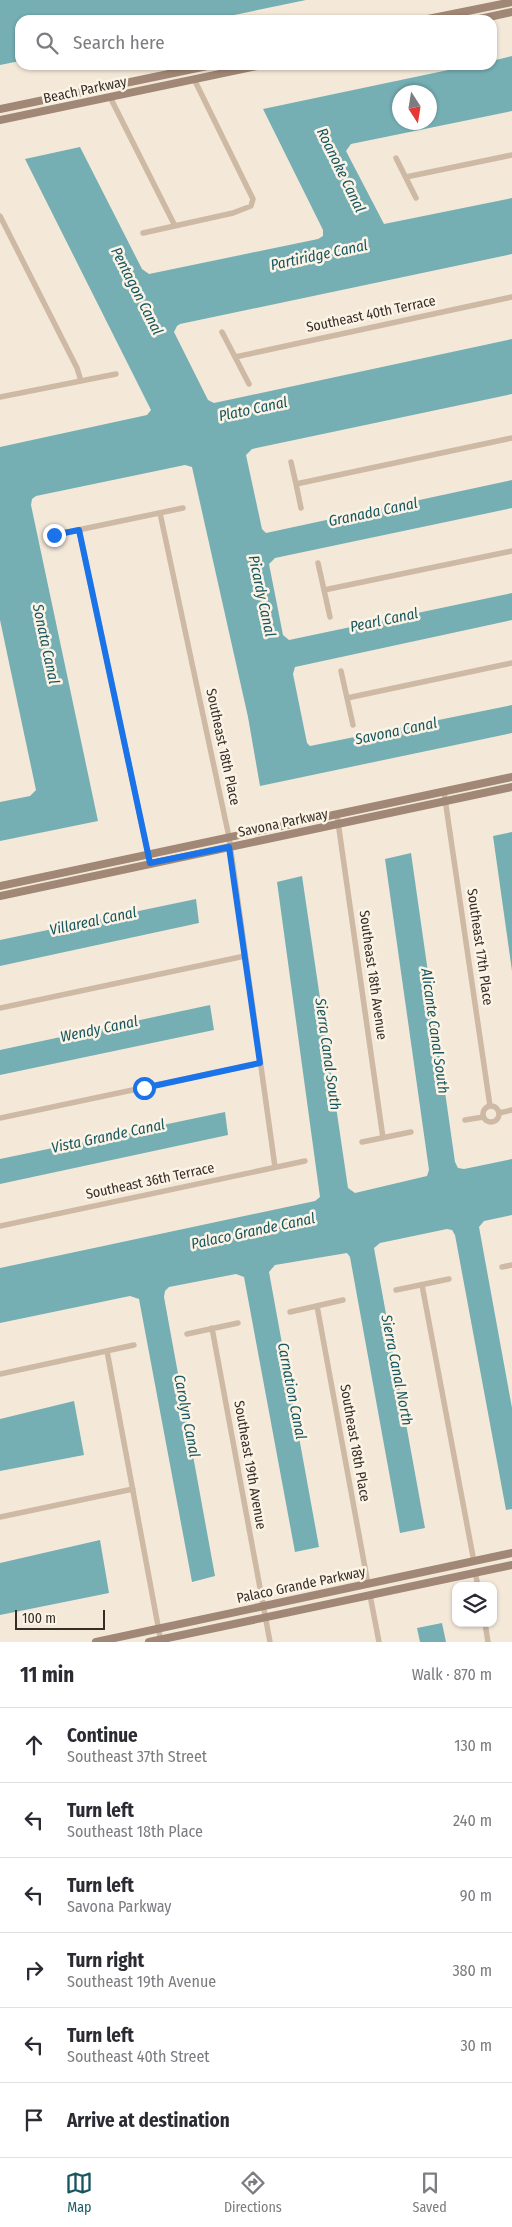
<!DOCTYPE html>
<html lang="en">
<head>
<meta charset="utf-8">
<style>
	body { margin:0; font-family:"Fira Sans Condensed",sans-serif; background:#f2f2f3; color:#2b2b33 }
	.controls { position:absolute; right:15px; bottom:15px; display:grid; overflow:hidden; border-radius:10px; box-shadow:0 1px 4px #0004 }
	.controls button { width:45px; height:45px; display:grid; place-items:center; padding:0; border:0; border-bottom:1px solid #e1e1e2; background:#fff; color:#2b2b33; font:25px sans-serif }
	.compass { position:absolute; left:392px; top:85px; width:45px; height:45px; border-radius:50%; background:#fff; box-shadow:0 1px 4px #0004; rotate:168deg }
	.scale { position:absolute; left:15px; bottom:12px; width:90px; box-sizing:border-box; padding-left:5px; border:2px solid #382d26; border-top:0; font-size:14px; line-height:18px; white-space:nowrap; color:#382d26; -webkit-text-stroke:4px #fbf3e6; paint-order:stroke }
	.stop { position:absolute; width:15px; height:15px; margin:-11px; border:4px solid #1a73e8; border-radius:50%; background:#fff }
	.stop.end { background:#1a73e8; border-color:#fff; box-shadow:0 1px 5px #0008 }
	.list { margin:0; padding:0; list-style:none }
	h2 { display:flex; justify-content:space-between; align-items:center; height:65px; margin:0; padding:0 20px; font-size:21px }
	h2 small { font-size:16px; font-weight:400; color:#7c7c81 }
	.list li { display:grid; grid-template-columns:32px 1fr auto; gap:15px; align-items:center; box-sizing:border-box; height:75px; padding:0 20px; border-top:1px solid #e1e1e2 }
	.list b { display:block; font-size:19px; white-space:nowrap }
	.list p { margin:0; font-size:16px; white-space:nowrap; color:#7c7c81 }
	.list em { font-size:16px; font-style:normal; color:#7c7c81 }
	.icon { flex:none; width:28px; height:28px; fill:none; stroke:currentColor; stroke-width:2; stroke-linecap:round; stroke-linejoin:round }
	.map { position:relative; flex:none; width:512px; height:1642px; overflow:hidden }
	.search { position:absolute; background:#fff; box-shadow:0 1px 4px #0004; left:15px; right:15px; top:15px; height:55px; display:flex; align-items:center; gap:12px; box-sizing:border-box; padding:0 18px; border-radius:15px; color:#7c7c81; font-size:19px }
	.sheet { height:515px; background:#fff }
	nav { display:flex; justify-content:space-around; align-items:center; box-sizing:border-box; height:70px; border-top:1px solid #e1e1e2; background:#fff; font-size:14px; color:#7c7c81 }
	nav a { display:grid; justify-items:center; gap:2px }
	nav .on { color:#17565e }
	.map>svg:first-child { display:block }
</style>
</head>
<body>
<div class="map">
<svg width="512" height="1642" viewBox="0 0 512 1642">
	<rect width="100%" height="100%" fill="#f4e9d9"/>
	<path fill="#75afb4" fill-rule="evenodd" d="M 0,0 L 306,0 L 210,20 L 20,20 L 20,61 L 0,65 Z
		M 512,56 L 512,111 L 351,144 L 346,151 L 384,224 L 512,198 L 512,254 L 180,324 L 177,326 L 174,332 L 208,400 L 214,403 L 512,339 L 512,394 L 252,449 L 246,455 L 262,529 L 266,533 L 512,480 L 512,508 L 275,558 L 269,564 L 283,635 L 289,640 L 512,593 L 512,620 L 295,667 L 293,674 L 307,743 L 310,746 L 512,705 L 512,733 L 260,786 L 248,717 L 192,467 L 185,465 L 36,496 L 32,499 L 31,505 L 98,821 L 0,841 L 0,802 L 30,796 L 36,790 L 0,620 L 0,447 L 147,415 L 151,410 L 25,159 L 80,147 L 142,269 L 149,274 L 318,239 L 323,236 L 323,230 L 263,109 L 472,65 L 492,65 L 492,61 ZM 400,92 L 430,92 L 430,122 L 400,122 Z
		M 512,832 L 512,971 L 493,836 Z
		M 411,853 L 455,1162 L 458,1168 L 464,1169 L 512,1159 L 512,1215 L 484,1221 L 479,1227 L 512,1408 L 512,1509 L 506,1510 L 455,1235 L 452,1230 L 447,1229 L 380,1243 L 374,1248 L 425,1528 L 400,1533 L 350,1257 L 347,1253 L 275,1265 L 269,1272 L 319,1547 L 295,1552 L 244,1277 L 236,1274 L 169,1287 L 165,1291 L 164,1297 L 215,1576 L 192,1582 L 139,1299 L 130,1296 L 0,1323 L 0,1268 L 315,1201 L 320,1197 L 277,882 L 302,876 L 348,1188 L 355,1193 L 427,1176 L 429,1170 L 385,859 Z
		M 196,899 L 199,923 L 0,966 L 0,940 Z
		M 210,1005 L 214,1030 L 0,1075 L 0,1050 Z
		M 225,1112 L 228,1135 L 0,1184 L 0,1159 Z
		M 74,1401 L 84,1455 L 0,1471 L 0,1419 Z
		M 100,1540 L 109,1593 L 0,1615 L 0,1563 Z
		M 442,1623 L 446,1642 L 420,1642 L 417,1628 Z"/>
	<g fill="none" stroke-linecap="round" stroke-linejoin="round">
		<path stroke="#ceb9a4" stroke-width="5.5" d="M 110,97 L 175,226
			M 396,158 L 416,198
			M 406,177 L 512,155
			M 0,216 L 77,368 L 81,381
			M 143,233 L 233,213 L 251,206 L 253,199 L 250,193 L 194,79
			M 222,332 L 235,357 L 512,297
			M 235,357 L 249,384
			M 0,397 L 116,374
			M 291,462 L 296,484
			M 301,508 L 296,484 L 512,438
			M 160,513 L 229,837 L 275,1167
			M 79,530 L 150,863
			M 54,535 L 183,508
			M 318,563 L 330,617
			M 324,590 L 512,551
			M 341,671 L 353,725
			M 347,698 L 512,663
			M 444,792 L 490,1106
			M 337,815 L 383,1138
			M 0,1008 L 245,956
			M483 1114a8 8 0 1 1 16 0a8 8 0 1 1-16 0Z
			M 499,1113 L 512,1110
			M 0,1118 L 260,1063
			M 465,1120 L 483,1117
			M 362,1142 L 411,1132
			M 0,1226 L 305,1161
			M 502,1267 L 512,1265
			M 422,1285 L 474,1562
			M 396,1290 L 449,1279
			M 317,1306 L 368,1584
			M 290,1312 L 343,1300
			M 212,1328 L 270,1642
			M 187,1334 L 238,1323
			M 107,1351 L 161,1642
			M 0,1374 L 134,1345
			M 0,1517 L 133,1489
			M 475,1572 L 478,1586
			M 370,1595 L 379,1642
			M 485,1623 L 488,1642"/>
		<path stroke="#a18775" stroke-width="8" d="M 423,20 L 512,2
			M 475,20 L 512,12
			M 0,109 L 212,65
			M 0,120 L 262,65
			M 0,886 L 512,777
			M 0,896 L 512,787
			M 96,1642 L 512,1553
			M 149,1642 L 512,1565"/>
	</g>
	<g fill="none" stroke-linecap="round" stroke-linejoin="round">
		<path stroke="#1a73e8" stroke-width="6" d="M 54,535 L 79,530 L 150,863 L 229,847 L 260,1063 L 144,1088"/>
	</g>
	<g text-anchor="middle" dominant-baseline="central" stroke-width="5" stroke-linejoin="round" paint-order="stroke">
		<g font-size="14" fill="#382d26" stroke="#fbf3e6">
			<text transform="translate(85 90) rotate(-12)">Beach Parkway</text>
			<text transform="translate(371 314) rotate(-12)">Southeast 40th Terrace</text>
			<text transform="translate(223 747) rotate(78)">Southeast 18th Place</text>
			<text transform="translate(283 823) rotate(-12)">Savona Parkway</text>
			<text transform="translate(480 947) rotate(82)">Southeast 17th Place</text>
			<text transform="translate(373 975) rotate(82)">Southeast 18th Avenue</text>
			<text transform="translate(150 1181) rotate(-12)">Southeast 36th Terrace</text>
			<text transform="translate(355 1443) rotate(80)">Southeast 18th Place</text>
			<text transform="translate(250 1465) rotate(80)">Southeast 19th Avenue</text>
			<text transform="translate(301 1585) rotate(-12)">Palaco Grande Parkway</text>
		</g>
		<g font-size="15" font-style="italic" fill="#17565e" stroke="#fbf3e6">
			<text transform="translate(341 170) rotate(64)">Roanoke Canal</text>
			<text transform="translate(319 255) rotate(-12)">Partiridge Canal</text>
			<text transform="translate(137 291) rotate(63)">Pentagon Canal</text>
			<text transform="translate(253 409) rotate(-12)">Plato Canal</text>
			<text transform="translate(373 512) rotate(-12)">Granada Canal</text>
			<text transform="translate(262 596) rotate(78)">Picardy Canal</text>
			<text transform="translate(384 620) rotate(-12)">Pearl Canal</text>
			<text transform="translate(46 644) rotate(78)">Sonata Canal</text>
			<text transform="translate(396 731) rotate(-12)">Savona Canal</text>
			<text transform="translate(93 921) rotate(-12)">Villareal Canal</text>
			<text transform="translate(99 1029) rotate(-12)">Wendy Canal</text>
			<text transform="translate(435 1031) rotate(82)">Alicante Canal South</text>
			<text transform="translate(328 1054) rotate(82)">Sierra Canal South</text>
			<text transform="translate(108 1136) rotate(-12)">Vista Grande Canal</text>
			<text transform="translate(253 1231) rotate(-12)">Palaco Grande Canal</text>
			<text transform="translate(397 1370) rotate(79)">Sierra Canal North</text>
			<text transform="translate(292 1391) rotate(79)">Carnation Canal</text>
			<text transform="translate(187 1416) rotate(79)">Carolyn Canal</text>
		</g>
	</g>
</svg>
<div class="controls">
<button><svg class="icon" aria-label="layers" viewBox="0 0 24 24"><path d="M12 4l9 5-9 5-9-5zM3 14l9 5 9-5"/></svg></button>
</div>
<svg class="compass" viewBox="-18 -18 36 36"><path d="M0-13l5 13h-10z" fill="#e53935"/><path d="M0 13l5-13h-10z" fill="#7c7c81"/></svg>
<div class="scale">100 m</div>
<div class="stop" style="left:144px;top:1088px"></div>
<div class="stop end" style="left:54px;top:535px"></div>
<div class="search"><svg class="icon" aria-label="search" viewBox="0 0 24 24"><circle cx="10" cy="10" r="6"/><path d="M15 15l6 6"/></svg>Search here</div>
</div>
<section class="sheet">
<h2>11 min<small>Walk · 870 m</small></h2>
<ul class="list">
<li><svg class="icon" aria-label="ahead" viewBox="0 0 24 24"><path d="M12 20V5M6 11l6-6 6 6"/></svg><div><b>Continue</b><p>Southeast 37th Street</p></div><em>130 m</em></li>
<li><svg class="icon" aria-label="left" viewBox="0 0 24 24"><path d="M17 20v-9H6M10 6l-5 5 5 5"/></svg><div><b>Turn left</b><p>Southeast 18th Place</p></div><em>240 m</em></li>
<li><svg class="icon" aria-label="left" viewBox="0 0 24 24"><path d="M17 20v-9H6M10 6l-5 5 5 5"/></svg><div><b>Turn left</b><p>Savona Parkway</p></div><em>90 m</em></li>
<li><svg class="icon" aria-label="right" viewBox="0 0 24 24"><path d="M7 20v-9h11M14 6l5 5-5 5"/></svg><div><b>Turn right</b><p>Southeast 19th Avenue</p></div><em>380 m</em></li>
<li><svg class="icon" aria-label="left" viewBox="0 0 24 24"><path d="M17 20v-9H6M10 6l-5 5 5 5"/></svg><div><b>Turn left</b><p>Southeast 40th Street</p></div><em>30 m</em></li>
<li><svg class="icon" aria-label="arrive" viewBox="0 0 24 24"><path d="M6 21V4h12l-3 4 3 4H6"/></svg><div><b>Arrive at destination</b></div></li>
</ul>
</section>
<nav>
<a class="on"><svg class="icon" aria-label="map" viewBox="0 0 24 24"><path d="M3 6l6-2 6 2 6-2v14l-6 2-6-2-6 2zM9 4v14M15 6v14"/></svg>Map</a>
<a><svg class="icon" aria-label="directions" viewBox="0 0 24 24"><path d="M12 3l9 9-9 9-9-9zM9 14v-3h6M13 9l2 2-2 2"/></svg>Directions</a>
<a><svg class="icon" aria-label="saved" viewBox="0 0 24 24"><path d="M7 4h10v16l-5-4-5 4z"/></svg>Saved</a>
</nav>
</body>
</html>
